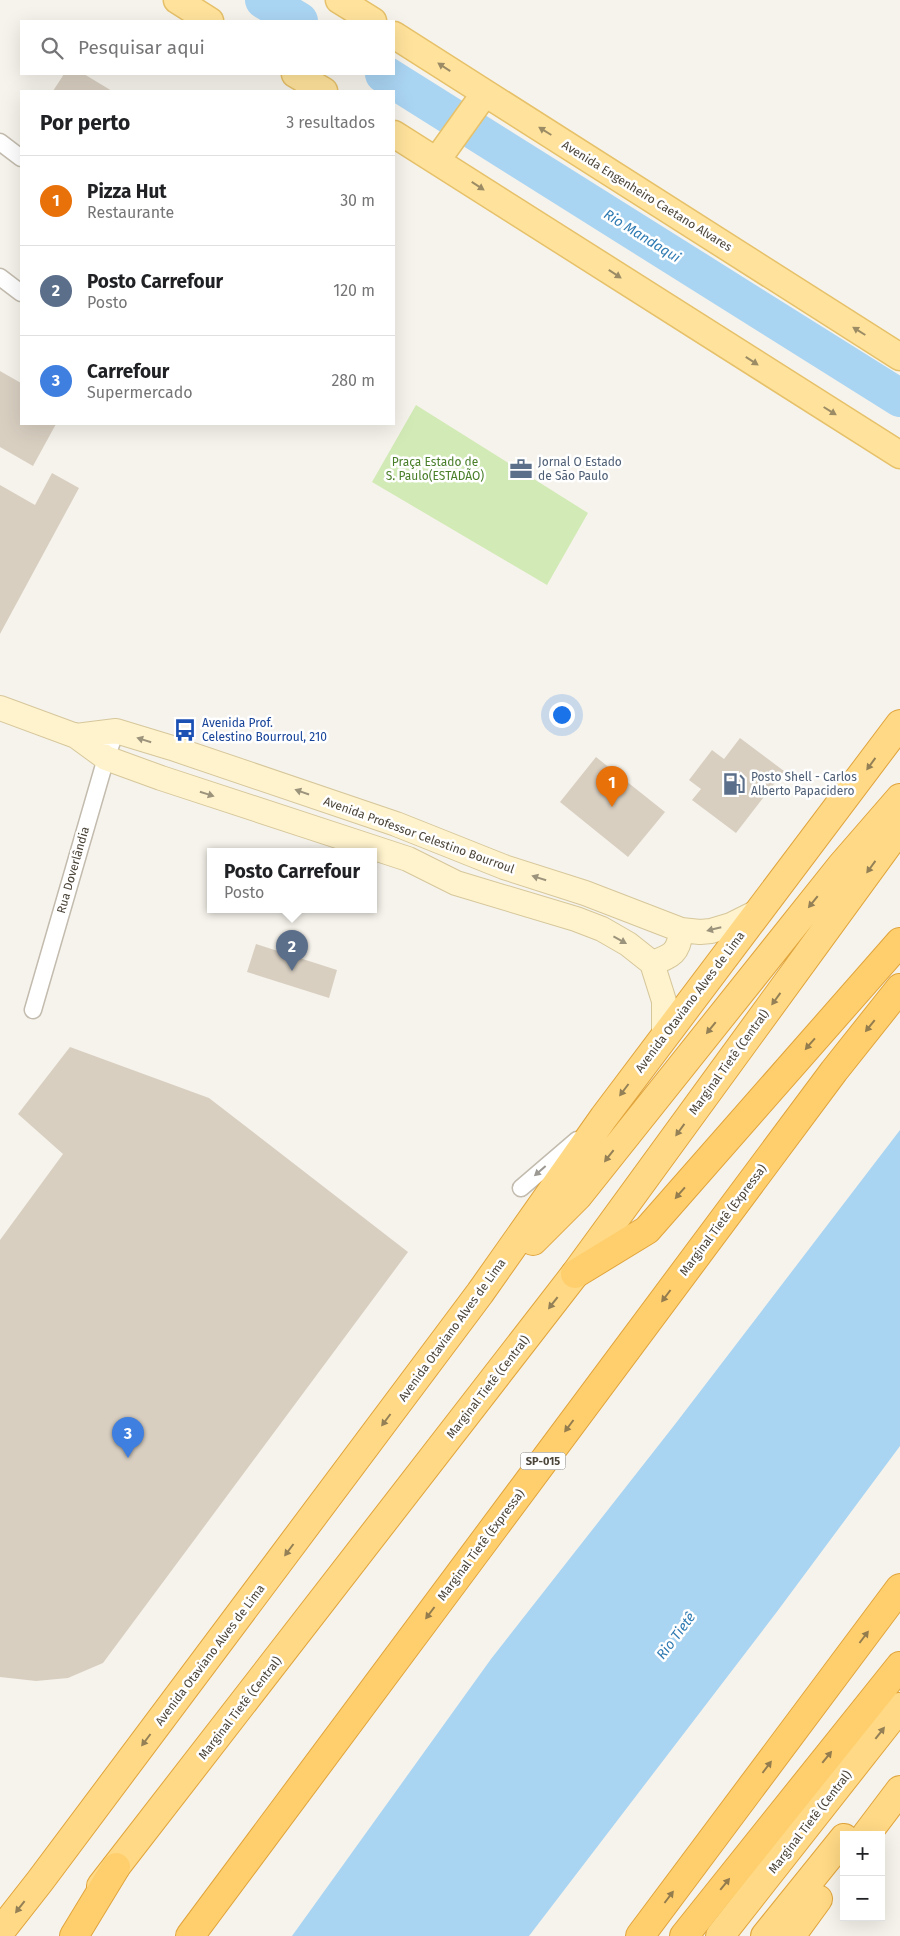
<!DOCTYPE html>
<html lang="pt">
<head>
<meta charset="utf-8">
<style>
	body { margin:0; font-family:"Fira Sans",sans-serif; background:#f2f2f2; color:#202124 }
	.controls { position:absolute; right:15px; bottom:15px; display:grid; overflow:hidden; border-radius:0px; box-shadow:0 5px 20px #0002 }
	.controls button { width:45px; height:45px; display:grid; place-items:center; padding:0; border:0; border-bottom:1px solid #e0e0e0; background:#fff; color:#202124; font:25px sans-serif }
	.you { position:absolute; left:561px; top:714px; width:18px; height:18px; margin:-12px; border:4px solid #fff; border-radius:50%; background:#1a73e8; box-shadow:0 0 0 8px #1a73e833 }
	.badge { display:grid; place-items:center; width:32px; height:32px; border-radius:50%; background:#fc3f1d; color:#fff; font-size:16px; font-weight:700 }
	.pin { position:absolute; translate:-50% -41px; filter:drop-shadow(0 1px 2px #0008) }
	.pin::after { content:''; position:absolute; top:26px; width:18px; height:15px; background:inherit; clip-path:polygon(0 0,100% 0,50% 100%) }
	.popup { position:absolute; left:207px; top:848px; width:170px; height:65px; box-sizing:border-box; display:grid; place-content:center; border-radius:0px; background:#fff; filter:drop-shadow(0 1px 4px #0005); font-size:16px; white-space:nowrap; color:#757577 }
	.popup b { font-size:19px; color:#202124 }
	.popup::after { content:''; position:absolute; left:50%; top:100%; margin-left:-10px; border:10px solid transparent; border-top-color:#fff }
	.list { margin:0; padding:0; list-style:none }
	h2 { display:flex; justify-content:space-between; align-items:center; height:65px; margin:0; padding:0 20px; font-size:21px }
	h2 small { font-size:16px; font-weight:400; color:#757577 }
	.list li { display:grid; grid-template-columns:32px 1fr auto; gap:15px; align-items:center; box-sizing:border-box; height:90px; padding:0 20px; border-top:1px solid #e0e0e0 }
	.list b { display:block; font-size:19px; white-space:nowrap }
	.list p { margin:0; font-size:16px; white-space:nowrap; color:#757577 }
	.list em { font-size:16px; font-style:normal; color:#757577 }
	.icon { flex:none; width:28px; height:28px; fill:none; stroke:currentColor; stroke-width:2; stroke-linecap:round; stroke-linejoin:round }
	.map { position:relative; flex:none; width:900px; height:1936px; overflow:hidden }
	.search { position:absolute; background:#fff; box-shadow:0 5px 20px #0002; left:20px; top:20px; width:375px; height:55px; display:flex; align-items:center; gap:12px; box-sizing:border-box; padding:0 18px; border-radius:0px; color:#757577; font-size:19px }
	.panel { position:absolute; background:#fff; box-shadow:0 5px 20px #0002; left:20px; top:90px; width:375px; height:335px; border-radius:0px }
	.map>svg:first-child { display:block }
</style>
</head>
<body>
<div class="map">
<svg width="900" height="1936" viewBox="0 0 900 1936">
	<rect width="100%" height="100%" fill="#f6f3ec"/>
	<path fill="#d2eab5" d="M 416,405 L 588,513 L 547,585 L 372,482 Z"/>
	<path fill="#a9d4f2" d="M 900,1130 L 900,1446 L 776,1613 L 529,1936 L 292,1936 L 491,1659 L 676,1423 Z"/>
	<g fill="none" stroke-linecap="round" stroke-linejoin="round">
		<path stroke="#a9d4f2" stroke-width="38" d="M 264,0 L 299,21
			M 384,74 L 900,398"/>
	</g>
	<path fill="#d8cfc1" d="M 64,74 L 84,74 L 112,91 L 53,91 Z
		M 0,371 L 21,383 L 21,424 L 56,424 L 33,466 L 0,447 Z
		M 52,473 L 79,488 L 0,634 L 0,485 L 35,505 Z
		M 740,738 L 784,771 L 736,833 L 692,800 L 701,789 L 689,780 L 712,750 L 724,759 Z
		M 596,757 L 665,812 L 628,857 L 560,802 Z
		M 256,944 L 337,970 L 329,998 L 247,972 Z
		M 70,1047 L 209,1098 L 408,1252 L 103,1663 L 68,1678 L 36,1681 L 0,1677 L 0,1240 L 63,1154 L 18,1114 Z"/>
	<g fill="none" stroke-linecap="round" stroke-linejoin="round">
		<defs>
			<path id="minor" d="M 0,142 L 21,158
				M 0,277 L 21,293
				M 33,1010 L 106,758 L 116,731
				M 521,1188 L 577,1140"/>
			<path id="secondary" d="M 0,708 L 76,736 L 106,758 L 161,778 L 408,859 L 456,883 L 576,919 L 602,929 L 628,944 L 652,963 L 664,1001 L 664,1037
				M 76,736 L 116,731 L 172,748 L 396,824 L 504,867 L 585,893 L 681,930 L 700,932 L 711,931 L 731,925 L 759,911
				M 652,963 C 672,956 679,953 681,930"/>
			<path id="primary" d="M 177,0 L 210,21
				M 339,0 L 373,21
				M 394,35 L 900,357
				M 295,74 L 324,91
				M 394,134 L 900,455
				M 437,160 L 485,93"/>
			<path id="trunk" d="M 533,1241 L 578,1196 L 841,866 L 900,798
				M 866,1835 L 900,1790
				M 101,1886 L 575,1274 L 900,828
				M 0,1932 L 40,1881 L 480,1293 L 604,1117 L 900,724
				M 720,1936 L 900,1707
				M 765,1936 L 844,1838
				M 791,1936 L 818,1899"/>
			<path id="motorway" d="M 575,1274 L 647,1230 L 900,942
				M 74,1936 L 116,1867
				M 190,1936 L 834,1071 L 900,988
				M 640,1936 L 900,1588
				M 684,1936 L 900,1666"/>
		</defs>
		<use href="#minor" stroke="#c2bbae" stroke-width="19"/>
		<use href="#secondary" stroke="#d6c79b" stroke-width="26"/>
		<use href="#primary" stroke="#e6c16a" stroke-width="29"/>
		<use href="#trunk" stroke="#e0a43c" stroke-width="30"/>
		<use href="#motorway" stroke="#e0a43c" stroke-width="30"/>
		<use href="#minor" stroke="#fff" stroke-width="16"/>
		<use href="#secondary" stroke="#fff3cd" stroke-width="24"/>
		<use href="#primary" stroke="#ffe39c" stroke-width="26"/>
		<use href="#trunk" stroke="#ffd985" stroke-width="28"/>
		<use href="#motorway" stroke="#ffcf6e" stroke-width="28"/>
	</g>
	<defs><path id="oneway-solid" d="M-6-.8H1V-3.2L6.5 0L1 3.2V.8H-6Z" transform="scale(1.25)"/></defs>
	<g fill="#9c8c66">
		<use href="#oneway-solid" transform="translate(444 67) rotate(-147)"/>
		<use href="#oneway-solid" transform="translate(545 131) rotate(-148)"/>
		<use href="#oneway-solid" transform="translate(478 186) rotate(33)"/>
		<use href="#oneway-solid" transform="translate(615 274) rotate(33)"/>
		<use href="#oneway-solid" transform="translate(859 331) rotate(-148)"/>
		<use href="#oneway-solid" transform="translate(752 361) rotate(33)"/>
		<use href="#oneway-solid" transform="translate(830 411) rotate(32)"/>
	</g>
	<g fill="#9c937c">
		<use href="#oneway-solid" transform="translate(144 740) rotate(-163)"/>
		<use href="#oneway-solid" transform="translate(302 792) rotate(-161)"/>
		<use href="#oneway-solid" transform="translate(207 794) rotate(18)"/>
		<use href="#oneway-solid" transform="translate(539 878) rotate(-162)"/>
		<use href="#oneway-solid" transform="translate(714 929) rotate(166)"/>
		<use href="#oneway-solid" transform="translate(620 940) rotate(29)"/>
	</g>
	<g fill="#938057">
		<use href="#oneway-solid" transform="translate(871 764) rotate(126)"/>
		<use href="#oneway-solid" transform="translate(871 867) rotate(126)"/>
		<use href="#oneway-solid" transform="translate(813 902) rotate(129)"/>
		<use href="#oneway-solid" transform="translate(776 999) rotate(126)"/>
		<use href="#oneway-solid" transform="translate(711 1028) rotate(129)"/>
		<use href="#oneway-solid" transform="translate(624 1090) rotate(127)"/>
		<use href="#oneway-solid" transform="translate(680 1130) rotate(126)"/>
		<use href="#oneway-solid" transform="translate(609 1156) rotate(128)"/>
		<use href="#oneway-solid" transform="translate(553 1303) rotate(128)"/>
		<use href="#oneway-solid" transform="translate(386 1420) rotate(127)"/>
		<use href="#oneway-solid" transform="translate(289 1550) rotate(127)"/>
		<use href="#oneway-solid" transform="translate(880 1733) rotate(-52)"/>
		<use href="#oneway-solid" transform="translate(146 1740) rotate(127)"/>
		<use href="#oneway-solid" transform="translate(20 1907) rotate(128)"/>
	</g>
	<g fill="#937c4e">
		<use href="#oneway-solid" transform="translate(870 1026) rotate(129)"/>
		<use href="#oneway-solid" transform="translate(810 1044) rotate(131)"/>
		<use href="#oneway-solid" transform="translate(680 1193) rotate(131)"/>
		<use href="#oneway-solid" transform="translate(666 1296) rotate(127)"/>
		<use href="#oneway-solid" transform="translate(569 1426) rotate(127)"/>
		<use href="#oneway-solid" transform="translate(430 1613) rotate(127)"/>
		<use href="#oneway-solid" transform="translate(864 1637) rotate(-53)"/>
		<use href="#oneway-solid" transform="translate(827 1757) rotate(-51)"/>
		<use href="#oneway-solid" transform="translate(767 1767) rotate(-53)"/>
		<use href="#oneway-solid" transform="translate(725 1884) rotate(-51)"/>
		<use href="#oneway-solid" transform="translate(669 1897) rotate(-53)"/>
	</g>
	<use fill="#9c9892" href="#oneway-solid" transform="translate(540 1171) rotate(139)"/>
	<defs>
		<symbol id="office-bare" viewBox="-9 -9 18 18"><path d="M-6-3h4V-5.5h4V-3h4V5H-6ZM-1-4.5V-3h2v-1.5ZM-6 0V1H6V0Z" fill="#5c6f8a" stroke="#fff" stroke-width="2.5" paint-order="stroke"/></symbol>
		<symbol id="bus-bare" viewBox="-9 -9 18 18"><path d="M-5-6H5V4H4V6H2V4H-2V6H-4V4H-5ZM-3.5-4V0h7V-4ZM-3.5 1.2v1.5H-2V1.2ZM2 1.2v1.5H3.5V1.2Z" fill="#1a4fb4" stroke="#fff" stroke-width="2.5" paint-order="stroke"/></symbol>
		<symbol id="fuel-bare" viewBox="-9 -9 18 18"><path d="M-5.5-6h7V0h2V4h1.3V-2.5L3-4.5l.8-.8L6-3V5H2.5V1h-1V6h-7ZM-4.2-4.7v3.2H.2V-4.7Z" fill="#5c6f8a" stroke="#fff" stroke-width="2.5" paint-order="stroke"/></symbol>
	</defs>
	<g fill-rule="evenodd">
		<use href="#office-bare" x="505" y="453" width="32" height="32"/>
		<use href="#bus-bare" x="169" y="714" width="32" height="32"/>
		<use href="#fuel-bare" x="718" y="768" width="32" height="32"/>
	</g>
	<g text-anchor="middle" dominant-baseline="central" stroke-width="5" stroke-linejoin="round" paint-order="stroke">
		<rect fill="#fff" stroke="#817c74" stroke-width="1" x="520.5" y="1452.5" width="45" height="17" rx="4"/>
		<g font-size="11" font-weight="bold" fill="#4b4439">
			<text x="543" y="1461">SP-015</text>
		</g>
		<g font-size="12" fill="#4b4439" stroke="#fff">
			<text transform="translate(647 196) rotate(32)">Avenida Engenheiro Caetano Alvares</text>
			<text transform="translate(419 835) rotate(20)">Avenida Professor Celestino Bourroul</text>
			<text transform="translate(73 870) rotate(-74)">Rua Doverlândia</text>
			<text transform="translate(690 1002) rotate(-53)">Avenida Otaviano Alves de Lima</text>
			<text transform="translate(729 1062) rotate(-54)">Marginal Tietê (Central)</text>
			<text transform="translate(723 1220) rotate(-53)">Marginal Tietê (Expressa)</text>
			<text transform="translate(452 1330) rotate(-54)">Avenida Otaviano Alves de Lima</text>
			<text transform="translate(488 1387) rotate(-52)">Marginal Tietê (Central)</text>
			<text transform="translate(481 1545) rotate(-53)">Marginal Tietê (Expressa)</text>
			<text transform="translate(210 1655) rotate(-53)">Avenida Otaviano Alves de Lima</text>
			<text transform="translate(240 1708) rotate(-52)">Marginal Tietê (Central)</text>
			<text transform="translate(810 1822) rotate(-52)">Marginal Tietê (Central)</text>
		</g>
		<g font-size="12" fill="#4a7f2a" stroke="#fff">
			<text x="435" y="462">Praça Estado de<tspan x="435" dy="14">S. Paulo(ESTADÃO)</tspan></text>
		</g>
		<g font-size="12" fill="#4e5e75" stroke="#fff" text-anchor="start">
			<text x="538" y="462">Jornal O Estado<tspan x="538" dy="14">de São Paulo</tspan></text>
			<text x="751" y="777">Posto Shell - Carlos<tspan x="751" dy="14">Alberto Papacidero</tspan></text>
		</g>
		<g font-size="12" fill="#164399" stroke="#fff" text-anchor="start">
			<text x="202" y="723">Avenida Prof.<tspan x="202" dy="14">Celestino Bourroul, 210</tspan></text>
		</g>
		<g font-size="14" font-style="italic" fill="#2e7ab2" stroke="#fff">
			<text transform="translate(642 236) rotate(32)">Rio Mandaqui</text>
			<text transform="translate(676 1636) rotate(-53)">Rio Tietê</text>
		</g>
	</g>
</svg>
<div class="controls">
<button>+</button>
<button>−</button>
</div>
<div class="you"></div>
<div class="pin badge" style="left:612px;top:807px;background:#e8710a">1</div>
<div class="pin badge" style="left:292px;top:971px;background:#5c6f8a">2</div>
<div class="popup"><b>Posto Carrefour</b>Posto</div>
<div class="pin badge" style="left:128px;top:1458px;background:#3f7fe0">3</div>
<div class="search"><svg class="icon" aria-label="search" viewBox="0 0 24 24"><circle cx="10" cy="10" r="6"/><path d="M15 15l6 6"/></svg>Pesquisar aqui</div>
<section class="panel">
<h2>Por perto<small>3 resultados</small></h2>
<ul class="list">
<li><span class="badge" style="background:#e8710a">1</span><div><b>Pizza Hut</b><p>Restaurante</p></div><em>30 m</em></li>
<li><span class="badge" style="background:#5c6f8a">2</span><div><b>Posto Carrefour</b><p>Posto</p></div><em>120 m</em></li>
<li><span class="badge" style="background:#3f7fe0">3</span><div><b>Carrefour</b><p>Supermercado</p></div><em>280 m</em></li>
</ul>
</section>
</div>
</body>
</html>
